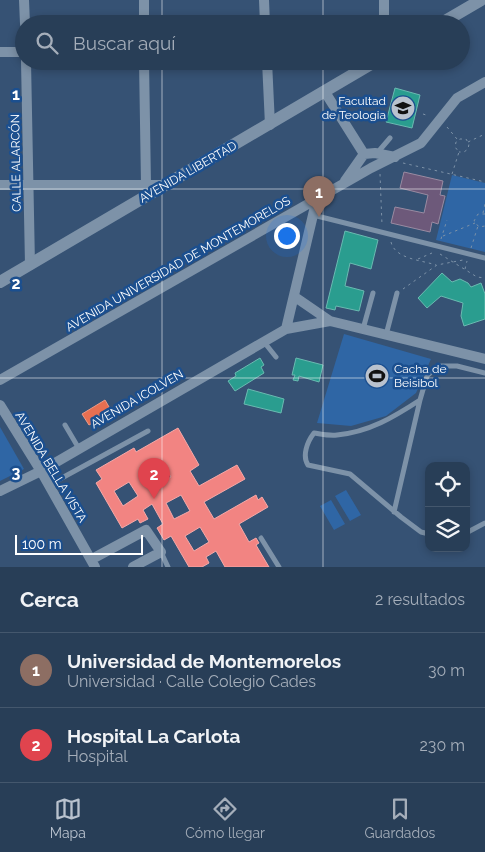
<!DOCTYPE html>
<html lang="es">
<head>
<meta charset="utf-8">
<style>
	body { margin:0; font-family:Raleway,sans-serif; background:#30455d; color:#f1f3f6 }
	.controls { position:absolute; right:15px; bottom:15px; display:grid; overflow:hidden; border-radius:10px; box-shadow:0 2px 8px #0003 }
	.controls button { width:45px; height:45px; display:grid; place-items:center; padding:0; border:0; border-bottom:1px solid #44576d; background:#283e57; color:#f1f3f6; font:25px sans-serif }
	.scale { position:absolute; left:15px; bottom:12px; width:128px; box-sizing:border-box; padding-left:5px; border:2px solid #fff; border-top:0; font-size:14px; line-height:18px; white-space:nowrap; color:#fff; -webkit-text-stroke:4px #1b4f8f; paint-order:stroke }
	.you { position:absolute; left:286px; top:235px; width:18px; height:18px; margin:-12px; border:4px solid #fff; border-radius:50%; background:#1a73e8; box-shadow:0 0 0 8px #1a73e833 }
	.badge { display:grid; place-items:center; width:32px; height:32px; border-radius:50%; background:#b9c2ce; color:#fff; font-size:16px; font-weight:700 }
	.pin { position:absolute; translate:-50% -41px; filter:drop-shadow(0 1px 2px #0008) }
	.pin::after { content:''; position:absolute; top:26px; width:18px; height:15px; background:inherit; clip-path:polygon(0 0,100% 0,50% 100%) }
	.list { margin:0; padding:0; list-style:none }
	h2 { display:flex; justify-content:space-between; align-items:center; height:65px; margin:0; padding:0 20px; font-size:21px }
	h2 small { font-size:16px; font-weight:400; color:#a5aeba }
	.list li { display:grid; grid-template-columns:32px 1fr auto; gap:15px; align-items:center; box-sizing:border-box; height:75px; padding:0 20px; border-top:1px solid #44576d }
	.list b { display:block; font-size:19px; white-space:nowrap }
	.list p { margin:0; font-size:16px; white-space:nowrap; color:#a5aeba }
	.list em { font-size:16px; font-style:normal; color:#a5aeba }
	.icon { flex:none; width:28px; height:28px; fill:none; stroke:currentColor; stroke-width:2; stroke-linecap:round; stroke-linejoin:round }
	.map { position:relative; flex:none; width:485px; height:567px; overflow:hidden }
	.search { position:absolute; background:#283e57; box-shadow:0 2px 8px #0003; left:15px; right:15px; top:15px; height:55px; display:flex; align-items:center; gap:12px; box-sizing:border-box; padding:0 18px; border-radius:28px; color:#a5aeba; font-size:19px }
	.sheet { height:215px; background:#283e57 }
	nav { display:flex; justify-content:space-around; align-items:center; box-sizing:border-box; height:70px; border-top:1px solid #44576d; background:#283e57; font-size:14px; color:#a5aeba }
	nav a { display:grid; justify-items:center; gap:2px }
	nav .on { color:#b9c2ce }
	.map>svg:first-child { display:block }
</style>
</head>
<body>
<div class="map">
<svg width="485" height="567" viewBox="0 0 485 567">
	<rect width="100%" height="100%" fill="#365274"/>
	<path fill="#2f66a5" d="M 452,175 L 485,183 L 485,252 L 436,240 Z
		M 344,334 L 431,359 L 416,393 L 386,416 L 351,426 L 317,423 Z
		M 0,427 L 24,469 L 0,481 Z
		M 346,490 L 361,515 L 350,521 L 335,496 Z
		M 331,500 L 345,524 L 334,530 L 320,506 Z"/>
	<path fill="#e76f51" stroke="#ee9a85" d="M 105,400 L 112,412 L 89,425 L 82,414 Z"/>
	<path fill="#6d597a" stroke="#998ba2" d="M 404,172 L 443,181 L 440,195 L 445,196 L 438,224 L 432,222 L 430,232 L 391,223 L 395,207 L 424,213 L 428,195 L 400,188 Z"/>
	<path fill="#2a9d8f" stroke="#6abab1" d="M 395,88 L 420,95 L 412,128 L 386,122 Z
		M 345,231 L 378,240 L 371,269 L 350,263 L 345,286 L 364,291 L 359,311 L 336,306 L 335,310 L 326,308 Z
		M 442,273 L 452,282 L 460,279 L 468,283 L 471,287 L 481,283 L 485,294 L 485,319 L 464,326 L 461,316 L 463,303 L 441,296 L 427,308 L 418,298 Z
		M 260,358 L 264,365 L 261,367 L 264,373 L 235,391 L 228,381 L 236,376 L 235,373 Z
		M 296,358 L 323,365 L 319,382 L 299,376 L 298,381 L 293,380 L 295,375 L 292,375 Z
		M 248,389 L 284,399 L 281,413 L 244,404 Z"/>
	<path fill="#f28482" stroke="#f6a9a8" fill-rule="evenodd" d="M 178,428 L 199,465 L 190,471 L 199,486 L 237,465 L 245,479 L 204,502 L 214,519 L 256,495 L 258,500 L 262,497 L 268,507 L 239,524 L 249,542 L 256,538 L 259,543 L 256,545 L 269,567 L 225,567 L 216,551 L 206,557 L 209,563 L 202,567 L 189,567 L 171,536 L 164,540 L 157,528 L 163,524 L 152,504 L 143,510 L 148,519 L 140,523 L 138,519 L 122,528 L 96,483 L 102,479 L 96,470 L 134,448 L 136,452 ZM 162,462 L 171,477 L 156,485 L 147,470 ZM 129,482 L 138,496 L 123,506 L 114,491 ZM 181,495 L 190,511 L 174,519 L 166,503 ZM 200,527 L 209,542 L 194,551 L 185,536 Z"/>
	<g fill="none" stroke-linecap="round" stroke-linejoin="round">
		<path stroke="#7d92a8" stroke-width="1" stroke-dasharray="2.5 4" stroke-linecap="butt" d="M 423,114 L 429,116
			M 447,127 L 457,139
			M 468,142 L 485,134
			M 403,163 L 485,182
			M 380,174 L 382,225
			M 452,174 L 459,152 L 455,147 L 456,142 L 460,139 L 466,139 L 469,144 L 468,149 L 464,152 L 459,152
			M 483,213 L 485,204
			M 485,214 L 478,214 L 474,221 L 479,227 L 485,226
			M 443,236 L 475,223
			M 441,239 L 447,220
			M 391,242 C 395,259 421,260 436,265
			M 471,248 L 478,226
			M 440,254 L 477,277 L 485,278
			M 418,259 L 432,253
			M 465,269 L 467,261
			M 403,289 L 437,265 L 463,260"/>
		<path stroke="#7d92a8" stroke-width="5" d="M 378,152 L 390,138
			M 313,215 L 485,258
			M 363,329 L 373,293
			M 386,335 L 397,293
			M 264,342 L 276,357
			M 65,425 L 78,447
			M 49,485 L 148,431
			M 394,512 L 420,400
			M 466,533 L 485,523
			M 429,534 L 421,532 L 401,517 L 350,474 L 308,465 C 302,456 307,442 314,433 C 321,434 329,436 337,435 C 369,432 394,417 420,400 L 427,376 L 438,366 L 457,366 L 485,373
			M 261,538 L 279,567
			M 161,552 L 168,567"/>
		<path stroke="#7d92a8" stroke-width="10" d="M 24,0 L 25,24
			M 144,0 L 144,24
			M 264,0 L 265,24
			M 384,0 L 384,24
			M 0,52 L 24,52
			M 26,61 L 30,265
			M 144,61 L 146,185
			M 267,61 L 270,125
			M 325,92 L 364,154
			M 345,181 L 364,154 L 375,153 L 395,157
			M 0,185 L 165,185
			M 295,297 L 330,321
			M 286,329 L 317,198
			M 0,380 L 371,168 L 421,143 L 457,98 L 485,82
			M 0,405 L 41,471 L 95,567
			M 0,491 L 41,471 L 286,329 L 330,321 L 485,359
			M 92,559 L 146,530 L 161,552 L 133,567"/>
		<path stroke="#7d92a8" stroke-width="12" d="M 440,24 L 481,0
			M 0,282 L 376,61"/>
	</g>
	<path fill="none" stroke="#fff" stroke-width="1" stroke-opacity="0.55" d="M 162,0 L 162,24M 323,0 L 323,24M 162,61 L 162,567M 323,61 L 323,567M 0,189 L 485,189M 0,378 L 485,378"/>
	<defs>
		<symbol id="university-disc" viewBox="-11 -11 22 22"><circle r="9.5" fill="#b9c2ce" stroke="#1b4f8f"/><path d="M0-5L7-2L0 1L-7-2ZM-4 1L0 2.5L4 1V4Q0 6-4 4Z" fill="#111"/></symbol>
		<symbol id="stadium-disc" viewBox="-11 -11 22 22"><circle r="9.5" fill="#b9c2ce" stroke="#1b4f8f"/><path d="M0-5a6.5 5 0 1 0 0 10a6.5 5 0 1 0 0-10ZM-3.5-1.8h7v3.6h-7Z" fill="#111"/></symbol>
	</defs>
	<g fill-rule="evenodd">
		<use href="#university-disc" x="389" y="94" width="28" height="28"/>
		<use href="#stadium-disc" x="363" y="362" width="28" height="28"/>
	</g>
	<g text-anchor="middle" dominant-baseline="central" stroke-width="5" stroke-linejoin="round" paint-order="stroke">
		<g font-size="12" fill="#fff" stroke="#1b4f8f" text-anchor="end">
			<text x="386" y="101">Facultad<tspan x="386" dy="14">de Teologia</tspan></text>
			<text x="394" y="369" text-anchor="start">Cacha de<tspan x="394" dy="14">Beisibol</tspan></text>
		</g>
		<g font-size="12" fill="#fff" stroke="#1b4f8f">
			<text transform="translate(16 163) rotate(-91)">CALLE ALARCÓN</text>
			<text transform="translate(188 172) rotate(-30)">AVENIDA LIBERTAD</text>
			<text transform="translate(178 264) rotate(-30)">AVENIDA UNIVERSIDAD DE MONTEMORELOS</text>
			<text transform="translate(137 399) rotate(-30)">AVENIDA ICOLVEN</text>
			<text transform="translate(51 467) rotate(59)">AVENIDA BELLA VISTA</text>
		</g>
	</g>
	<g font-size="16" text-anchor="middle" font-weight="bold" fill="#fff" stroke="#1b4f8f" stroke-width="5" stroke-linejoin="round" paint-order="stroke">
		<text x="16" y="100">1</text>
		<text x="16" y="289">2</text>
		<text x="16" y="478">3</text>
	</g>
</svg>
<div class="controls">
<button><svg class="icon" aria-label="locate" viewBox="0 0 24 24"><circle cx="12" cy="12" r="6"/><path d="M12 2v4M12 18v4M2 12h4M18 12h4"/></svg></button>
<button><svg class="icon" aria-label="layers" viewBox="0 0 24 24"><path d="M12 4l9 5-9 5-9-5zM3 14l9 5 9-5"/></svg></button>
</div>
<div class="scale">100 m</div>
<div class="you"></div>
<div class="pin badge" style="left:319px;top:217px;background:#8d6e63">1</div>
<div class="pin badge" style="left:154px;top:499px;background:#e0444e">2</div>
<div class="search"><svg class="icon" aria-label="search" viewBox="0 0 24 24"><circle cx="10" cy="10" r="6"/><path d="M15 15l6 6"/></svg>Buscar aquí</div>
</div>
<section class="sheet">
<h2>Cerca<small>2 resultados</small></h2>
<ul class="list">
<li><span class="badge" style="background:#8d6e63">1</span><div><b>Universidad de Montemorelos</b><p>Universidad · Calle Colegio Cades</p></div><em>30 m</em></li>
<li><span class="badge" style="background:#e0444e">2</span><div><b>Hospital La Carlota</b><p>Hospital</p></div><em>230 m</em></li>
</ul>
</section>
<nav>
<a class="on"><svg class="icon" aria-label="map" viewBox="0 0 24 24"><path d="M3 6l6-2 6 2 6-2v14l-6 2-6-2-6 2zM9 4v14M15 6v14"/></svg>Mapa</a>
<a><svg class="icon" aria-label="directions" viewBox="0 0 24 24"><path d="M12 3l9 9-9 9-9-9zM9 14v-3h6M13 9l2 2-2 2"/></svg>Cómo llegar</a>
<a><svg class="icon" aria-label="saved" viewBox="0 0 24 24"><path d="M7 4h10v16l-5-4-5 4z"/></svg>Guardados</a>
</nav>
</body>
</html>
